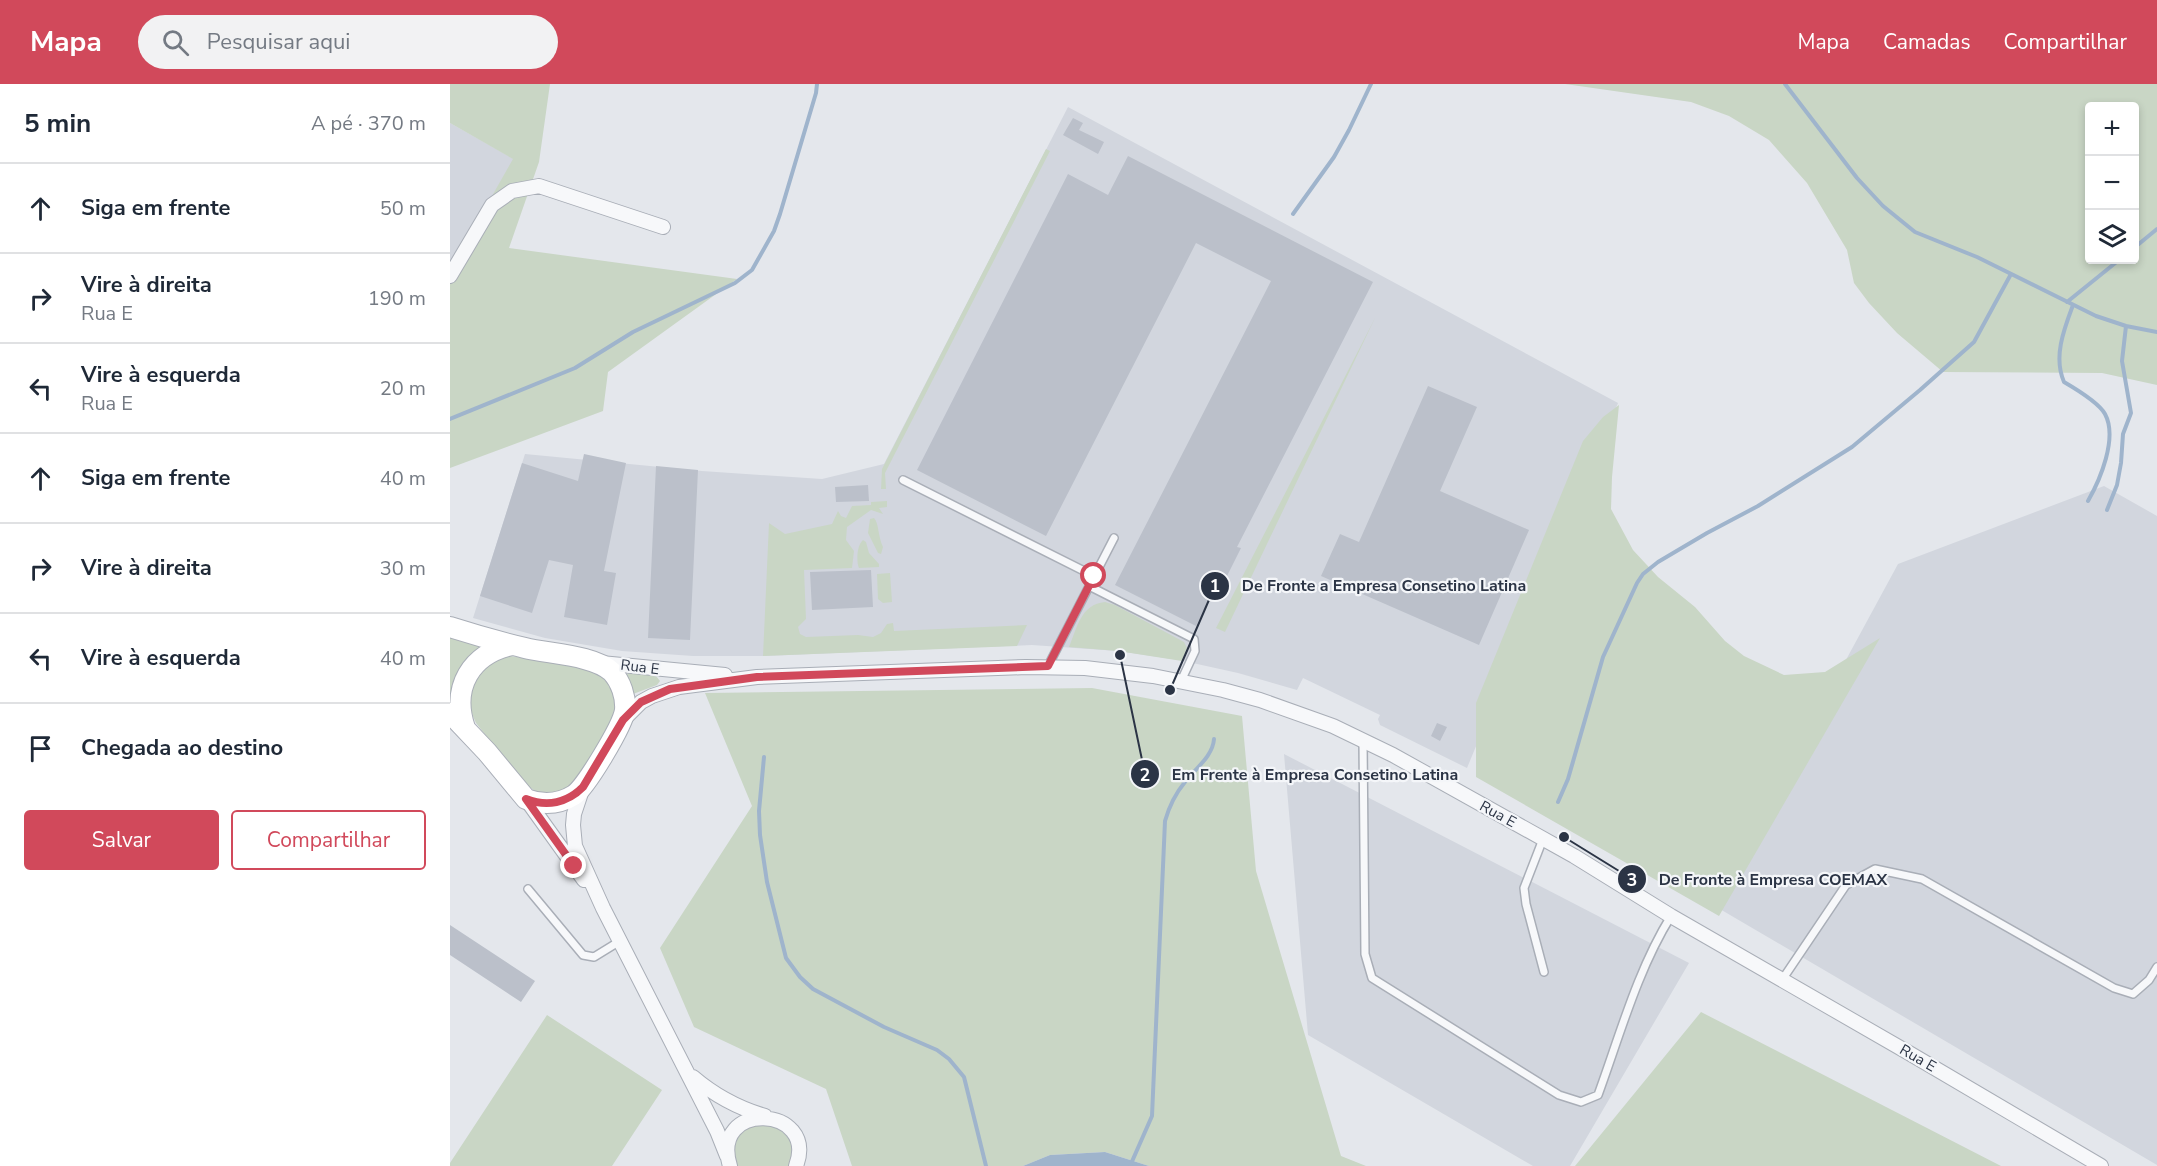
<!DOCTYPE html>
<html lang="pt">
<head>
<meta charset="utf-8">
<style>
	body { margin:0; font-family:"Nunito Sans",sans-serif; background:#f2f2f3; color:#1f2937 }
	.controls { position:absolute; right:18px; top:18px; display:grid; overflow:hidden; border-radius:6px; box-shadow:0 3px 9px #0003 }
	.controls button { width:54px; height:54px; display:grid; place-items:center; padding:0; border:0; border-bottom:2px solid #e0e1e3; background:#fff; color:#1f2937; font:30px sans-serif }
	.stop { position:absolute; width:18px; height:18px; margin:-14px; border:4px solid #d1495b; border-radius:50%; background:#fff }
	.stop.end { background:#d1495b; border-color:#fff; box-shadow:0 2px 6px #0008 }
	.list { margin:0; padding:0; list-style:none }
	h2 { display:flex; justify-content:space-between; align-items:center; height:78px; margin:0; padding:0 24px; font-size:26px }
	h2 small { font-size:20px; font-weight:400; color:#747a83 }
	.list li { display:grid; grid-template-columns:39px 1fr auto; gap:18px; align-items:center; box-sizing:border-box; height:90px; padding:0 24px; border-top:2px solid #e0e1e3 }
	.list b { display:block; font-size:22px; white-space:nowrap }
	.list p { margin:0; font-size:20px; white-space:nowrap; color:#747a83 }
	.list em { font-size:20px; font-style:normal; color:#747a83 }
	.actions { display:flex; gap:12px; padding:18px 24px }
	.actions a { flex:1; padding:14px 0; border:2px solid #d1495b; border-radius:6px; text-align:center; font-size:21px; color:#d1495b }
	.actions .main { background:#d1495b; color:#fff }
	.icon { flex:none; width:33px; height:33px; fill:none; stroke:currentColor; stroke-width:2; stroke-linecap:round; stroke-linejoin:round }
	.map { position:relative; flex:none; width:1707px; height:1082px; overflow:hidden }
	header { display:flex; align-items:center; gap:36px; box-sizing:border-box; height:84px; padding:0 30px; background:#d1495b; color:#fff }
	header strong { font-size:28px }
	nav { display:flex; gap:33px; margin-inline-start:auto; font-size:21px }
	.search { width:420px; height:54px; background:#f2f2f3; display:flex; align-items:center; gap:15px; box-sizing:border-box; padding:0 21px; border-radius:33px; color:#747a83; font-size:22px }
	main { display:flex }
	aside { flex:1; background:#fff }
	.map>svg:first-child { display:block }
</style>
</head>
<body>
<header>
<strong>Mapa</strong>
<div class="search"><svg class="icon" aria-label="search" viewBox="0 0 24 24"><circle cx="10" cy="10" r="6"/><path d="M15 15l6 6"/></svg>Pesquisar aqui</div>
<nav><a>Mapa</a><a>Camadas</a><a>Compartilhar</a></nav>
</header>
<main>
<aside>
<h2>5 min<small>A pé · 370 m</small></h2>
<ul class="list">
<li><svg class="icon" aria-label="ahead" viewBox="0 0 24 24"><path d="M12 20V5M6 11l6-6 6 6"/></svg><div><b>Siga em frente</b></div><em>50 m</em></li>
<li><svg class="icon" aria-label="right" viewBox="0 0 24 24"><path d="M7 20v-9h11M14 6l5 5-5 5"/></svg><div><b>Vire à direita</b><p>Rua E</p></div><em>190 m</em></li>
<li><svg class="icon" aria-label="left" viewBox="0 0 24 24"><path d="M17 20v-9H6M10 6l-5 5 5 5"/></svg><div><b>Vire à esquerda</b><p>Rua E</p></div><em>20 m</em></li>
<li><svg class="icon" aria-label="ahead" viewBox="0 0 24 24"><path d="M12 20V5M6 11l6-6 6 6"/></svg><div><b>Siga em frente</b></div><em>40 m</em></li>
<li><svg class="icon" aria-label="right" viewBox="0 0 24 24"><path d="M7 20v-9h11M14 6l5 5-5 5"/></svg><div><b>Vire à direita</b></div><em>30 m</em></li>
<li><svg class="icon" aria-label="left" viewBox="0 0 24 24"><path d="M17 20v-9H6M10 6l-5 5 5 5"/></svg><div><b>Vire à esquerda</b></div><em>40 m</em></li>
<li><svg class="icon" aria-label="arrive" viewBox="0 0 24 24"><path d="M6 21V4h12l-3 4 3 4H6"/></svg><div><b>Chegada ao destino</b></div></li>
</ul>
<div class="actions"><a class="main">Salvar</a><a>Compartilhar</a></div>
</aside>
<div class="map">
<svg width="1707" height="1082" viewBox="0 0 1707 1082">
	<rect width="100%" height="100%" fill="#e4e7ec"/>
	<path fill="#d2d6de" d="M 618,23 L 1168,319 L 1017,684 L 930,641 L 928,635 L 930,631 L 853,594 L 847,606 L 788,589 L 729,576 L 668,567 L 582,561 L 313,572 L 243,572 L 172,567 L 95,554 L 23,534 L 75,370 L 252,387 L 372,395 L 434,380 Z
		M 0,39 L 64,75 L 0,186 Z
		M 1654,402 L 1707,432 L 1707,1081 L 1263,821 L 1448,480 Z
		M 834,670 L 1239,879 L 1120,1082 L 1083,1082 L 858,951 Z"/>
	<path fill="#c9d6c5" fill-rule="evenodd" d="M 0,0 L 100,0 L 89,78 L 59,164 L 287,195 L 158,288 L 153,327 L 0,384 L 0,186 L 63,75 L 0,39 Z
		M 1115,0 L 1707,0 L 1707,301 L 1652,289 L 1493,288 L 1447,249 L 1419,219 L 1404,199 L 1397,166 L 1357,99 L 1319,56 L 1279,32 L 1241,18 ZM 1640,22 L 1684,22 L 1684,176 L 1640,176 Z
		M 596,65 L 600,67 L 435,389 L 436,405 L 431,405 L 432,385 Z
		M 925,234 L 775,548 L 766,544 Z
		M 1169,321 L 1162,393 L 1161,425 L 1183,466 L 1208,493 L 1245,523 L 1275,557 L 1294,572 L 1334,591 L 1375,588 L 1430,554 L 1269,832 L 1026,693 L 1026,619 L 1133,357 L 1153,333 Z
		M 437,417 L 437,423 L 429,424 L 433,430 L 421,426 L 397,443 L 396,456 L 404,467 L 402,484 L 354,486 L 356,535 L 348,543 L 350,550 L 356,553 L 408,551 L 423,553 L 431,549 L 437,540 L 443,539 L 444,547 L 577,541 L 567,562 L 313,572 L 319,439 L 335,450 L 382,440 L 388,427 L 391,432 L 396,434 L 402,422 L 421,421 L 421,418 Z
		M 424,434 C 429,439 428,453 433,463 L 431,470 L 428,469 L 418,449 L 420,435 Z
		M 413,456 L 416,458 L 419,469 L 429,480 L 429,483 L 409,484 C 406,477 407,461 413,456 Z
		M 440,489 L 442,518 L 433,519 L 428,515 L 427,490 Z
		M 655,518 L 665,521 L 734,558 L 737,564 L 732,577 L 668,567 L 619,563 C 627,544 631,520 655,518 Z
		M 0,550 L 30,562 L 30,564 L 10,586 L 0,610 Z
		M 60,572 L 140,584 L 161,599 L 167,623 L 162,638 L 124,700 L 111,708 L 95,710 L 87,708 L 73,699 L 26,639 C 11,609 27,578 60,572 Z
		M 178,589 L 206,592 L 210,597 L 207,601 L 183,610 L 175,593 Z
		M 642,604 L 792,632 L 806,787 L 891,1072 L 916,1082 L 699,1082 L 655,1068 L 600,1071 L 573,1082 L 402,1082 L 376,1005 L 244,943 L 210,864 L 302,722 L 255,609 Z
		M 1251,928 L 1551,1082 L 1125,1082 Z
		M 97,931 L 212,1006 L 162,1082 L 0,1082 L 0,1079 Z
		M 319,1037 L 342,1055 L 342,1082 L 285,1082 L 282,1065 L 292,1045 Z"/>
	<path fill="#9fb4cc" d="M 655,1068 L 699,1082 L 573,1082 L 600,1071 Z"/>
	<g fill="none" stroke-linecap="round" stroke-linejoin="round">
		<path stroke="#9fb4cc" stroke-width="4" d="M 1335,0 L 1407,94 L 1433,122 L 1465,148 L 1527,173 L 1646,232 L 1676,242 L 1707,248
			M 843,130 L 884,73 L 899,46 L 921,0
			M 1684,164 L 1707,145
			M 1617,218 L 1669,176
			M 1623,221 C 1614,245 1603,273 1614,298 C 1626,305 1649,319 1655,330 C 1668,354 1650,396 1638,417
			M 0,335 L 125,284 L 183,248 L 285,199 L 302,186 L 324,147 L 330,130 L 366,9 L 367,0
			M 1657,426 L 1667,401 L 1671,379 L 1673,350 L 1681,329 L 1672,277 L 1676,242
			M 314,673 L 309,727 L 310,751 L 317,798 L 336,874 L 350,893 L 363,905 L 434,943 L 487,966 L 499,975 L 514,993 L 536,1082
			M 1108,718 L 1118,695 L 1153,573 L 1187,499 L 1193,490 L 1208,478 L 1257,449 L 1308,422 L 1402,363 L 1470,306 L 1524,258 L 1561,190
			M 680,1082 L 702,1032 L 715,737 C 719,723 725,710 735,698 C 745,685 763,672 764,655"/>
	</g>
	<path fill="#bbc0ca" d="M 623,34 L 633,39 L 629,46 L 654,58 L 648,70 L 613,51 Z
		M 678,72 L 923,198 L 787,463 L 791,464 L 771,504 L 767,502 L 746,542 L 665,501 L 821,197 L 746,159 L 596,452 L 467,386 L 618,90 L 658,111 Z
		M 978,302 L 1027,323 L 990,407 L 1079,446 L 1029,561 L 871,492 L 890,450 L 909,458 Z
		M 134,370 L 176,379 L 154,487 L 166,489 L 157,541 L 114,533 L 123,481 L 99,476 L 82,529 L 30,512 L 72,379 L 128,397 Z
		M 206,382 L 248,386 L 240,556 L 198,554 Z
		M 418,401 L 419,417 L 386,418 L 385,403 Z
		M 421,486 L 423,523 L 362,526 L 360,488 Z
		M 987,639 L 997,643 L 990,657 L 981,652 Z
		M 0,841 L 85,897 L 71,918 L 0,871 Z"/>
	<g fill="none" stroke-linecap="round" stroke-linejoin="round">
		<defs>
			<path id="lane" d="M 453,396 L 644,492
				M 639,502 L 744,555 L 745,567 L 731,597
				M 598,582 L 664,454
				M 913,656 L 915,870 L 922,894 L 1109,1011 L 1131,1018 L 1148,1011 C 1170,951 1187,887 1221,832
				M 1093,755 L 1074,804 L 1076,820 L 1094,888
				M 78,805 L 133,871 L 144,873 L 170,857
				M 1332,896 L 1396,801 L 1425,785 L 1472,795 L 1664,904 L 1683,910 L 1699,896 L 1707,883"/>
			<path id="street" d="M 0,192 L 42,121 L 62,107 L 89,102 L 213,143
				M 151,579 L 275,591
				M 173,636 L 191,618 L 202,612 L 229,603 L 307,593 L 576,583 L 635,584 L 703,592 L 773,606 L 810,616 L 883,642 L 943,671 L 1124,772 L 1221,832 L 1459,969 L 1651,1082
				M 132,706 L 124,730 L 123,741 L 125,762 L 153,824 L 267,1047 L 277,1072
				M 76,715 L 134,796
				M 243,993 C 264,1011 288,1024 315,1032
				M 280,1082 C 259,1016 369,1021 346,1082"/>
			<path id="secondary" d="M 0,543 C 25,551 50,558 75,564 C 99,570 144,571 162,588 C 171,598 176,613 175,626 C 173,641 136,703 124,711 C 108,721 92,721 76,715 L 37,668 L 0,629
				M 15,644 C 1,603 21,570 62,561"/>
		</defs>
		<use href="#lane" stroke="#a9aeb7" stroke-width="10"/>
		<use href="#street" stroke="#a9aeb7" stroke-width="16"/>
		<use href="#secondary" stroke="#a9aeb7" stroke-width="22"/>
		<use href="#lane" stroke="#f7f8fa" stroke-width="7"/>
		<use href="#street" stroke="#f7f8fa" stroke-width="14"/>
		<use href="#secondary" stroke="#fff" stroke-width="20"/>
	</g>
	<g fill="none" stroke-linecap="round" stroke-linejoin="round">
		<path stroke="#d1495b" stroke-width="8" d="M 124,782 L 76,715 C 97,723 117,719 133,703 L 173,636 L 191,618 L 220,605 L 307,593 L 598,582 L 644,492"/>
	</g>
	<g text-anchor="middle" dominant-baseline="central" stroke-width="4.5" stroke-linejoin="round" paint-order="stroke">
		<g font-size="15" fill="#2b3445" stroke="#f4f6f9">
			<text transform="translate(190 583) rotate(7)">Rua E</text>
			<text transform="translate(1048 730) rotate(29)">Rua E</text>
			<text transform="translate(1468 974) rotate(30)">Rua E</text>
		</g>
	</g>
	<path fill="none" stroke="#2b3445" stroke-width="2" d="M720 606L765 502M670 571L695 690M1114 753L1182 795"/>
	<g fill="#2b3445" stroke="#f4f6f9" stroke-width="2">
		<circle cx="720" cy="606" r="6"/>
		<circle cx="670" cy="571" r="6"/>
		<circle cx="1114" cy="753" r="6"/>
		<circle cx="765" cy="502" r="15"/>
		<circle cx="695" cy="690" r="15"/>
		<circle cx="1182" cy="795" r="15"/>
	</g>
	<g font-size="18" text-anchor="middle" font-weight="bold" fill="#fff">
		<text x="765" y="508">1</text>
		<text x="695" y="697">2</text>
		<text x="1182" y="802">3</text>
	</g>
	<g font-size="16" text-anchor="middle" font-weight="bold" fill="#2b3445" stroke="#f4f6f9" stroke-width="4.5" stroke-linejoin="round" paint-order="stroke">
		<text x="934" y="507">De Fronte a Empresa Consetino Latina</text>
		<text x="865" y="696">Em Frente à Empresa Consetino Latina</text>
		<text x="1323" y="801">De Fronte à Empresa COEMAX</text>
	</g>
</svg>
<div class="controls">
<button>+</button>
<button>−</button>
<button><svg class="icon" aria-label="layers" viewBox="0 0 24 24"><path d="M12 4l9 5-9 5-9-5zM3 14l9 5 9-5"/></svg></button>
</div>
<div class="stop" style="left:644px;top:492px"></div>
<div class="stop end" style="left:124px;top:782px"></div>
</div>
</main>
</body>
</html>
